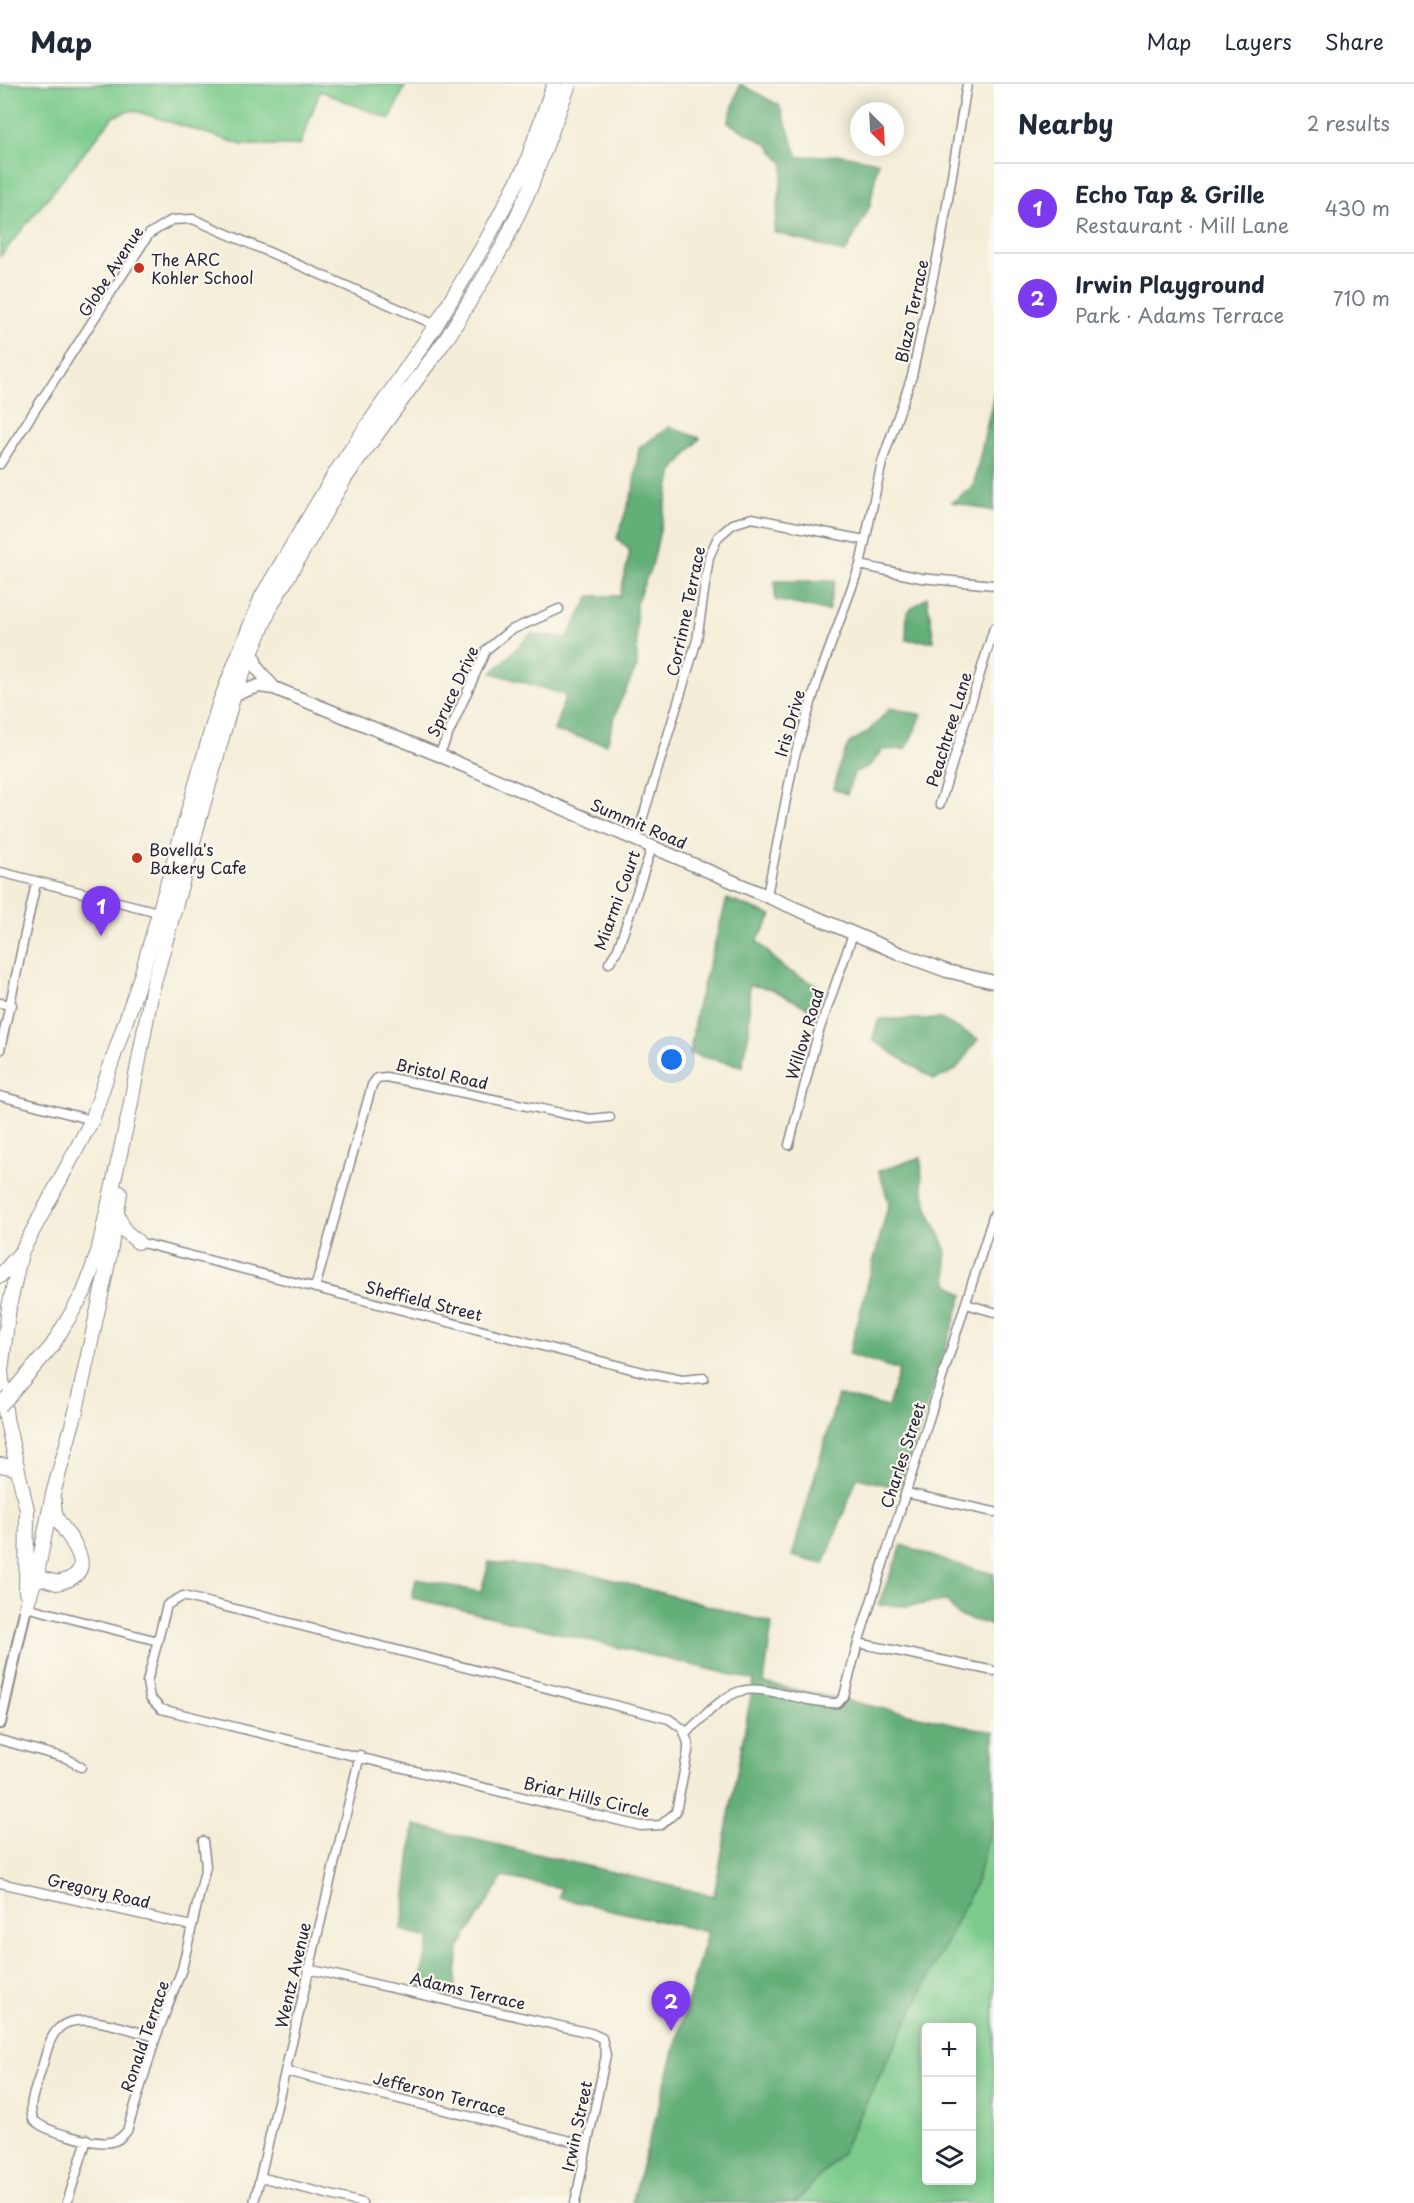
<!DOCTYPE html>
<html lang="en">
<head>
<meta charset="utf-8">
<style>
	body { margin:0; font-family:"Playpen Sans",sans-serif; background:#f2f2f3; color:#1f2937 }
	.controls { position:absolute; right:18px; bottom:18px; display:grid; overflow:hidden; border-radius:6px; box-shadow:0 3px 15px #0003 }
	.controls button { width:54px; height:54px; display:grid; place-items:center; padding:0; border:0; border-bottom:2px solid #e0e1e3; background:#fff; color:#1f2937; font:30px sans-serif }
	.compass { position:absolute; left:850px; top:18px; width:54px; height:54px; border-radius:50%; background:#fff; box-shadow:0 3px 15px #0003; rotate:156deg }
	.you { position:absolute; left:672px; top:976px; width:21px; height:21px; margin:-15px; border:4px solid #fff; border-radius:50%; background:#1a73e8; box-shadow:0 0 0 9px #1a73e833 }
	.badge { display:grid; place-items:center; width:39px; height:39px; border-radius:50%; background:#7c3aed; color:#fff; font-size:20px; font-weight:700 }
	.pin { position:absolute; translate:-50% -50px; filter:drop-shadow(0 2px 3px #0008) }
	.pin::after { content:''; position:absolute; top:32px; width:21px; height:18px; background:inherit; clip-path:polygon(0 0,100% 0,50% 100%) }
	.list { margin:0; padding:0; list-style:none }
	h2 { display:flex; justify-content:space-between; align-items:center; height:78px; margin:0; padding:0 24px; font-size:26px }
	h2 small { font-size:20px; font-weight:400; color:#747a83 }
	.list li { display:grid; grid-template-columns:39px 1fr auto; gap:18px; align-items:center; box-sizing:border-box; height:90px; padding:0 24px; border-top:2px solid #e0e1e3 }
	.list b { display:block; font-size:22px; white-space:nowrap }
	.list p { margin:0; font-size:20px; white-space:nowrap; color:#747a83 }
	.list em { font-size:20px; font-style:normal; color:#747a83 }
	.icon { flex:none; width:33px; height:33px; fill:none; stroke:currentColor; stroke-width:2; stroke-linecap:round; stroke-linejoin:round }
	.map { position:relative; flex:none; width:994px; height:2119px; overflow:hidden }
	header { display:flex; align-items:center; gap:36px; box-sizing:border-box; height:84px; padding:0 30px; background:#fff; border-bottom:2px solid #e0e1e3 }
	header strong { font-size:28px }
	nav { display:flex; gap:33px; margin-inline-start:auto; font-size:21px }
	main { display:flex }
	aside { flex:1; background:#fff }
	.map>svg:first-child { display:block }
</style>
</head>
<body>
<header>
<strong>Map</strong>
<nav><a>Map</a><a>Layers</a><a>Share</a></nav>
</header>
<main>
<div class="map">
<svg width="994" height="2119" viewBox="0 0 994 2119">
	<rect width="100%" height="100%" fill="#fbf7ec"/>
	<filter id="ink" filterUnits="userSpaceOnUse"><feTurbulence type="fractalNoise" baseFrequency=".0167" numOctaves="2"/><feDisplacementMap in="SourceGraphic" scale="12" xChannelSelector="R" yChannelSelector="G"/><feConvolveMatrix kernelMatrix="1 2 1 2 8 2 1 2 1" color-interpolation-filters="sRGB"/></filter>
	<filter id="wash" filterUnits="userSpaceOnUse"><feTurbulence type="fractalNoise" baseFrequency=".008" numOctaves="4" result="noise"/><feDisplacementMap in="SourceGraphic" scale="24" xChannelSelector="R" yChannelSelector="G"/><feGaussianBlur stdDeviation="1.35" result="paint"/><feColorMatrix in="noise" values="0 0 0 0 0 0 0 0 0 0 0 0 0 0 0 0 0 1.4 0 .05"/><feComposite in="paint" operator="in"/></filter>
	<g filter="url(#wash)">
		<rect width="100%" height="100%" fill="#f4edd8"/>
		<path fill="#7bcb8c" stroke="#4e7664" stroke-width="1.5" fill-rule="evenodd" d="M 0,0 L 406,0 L 390,35 L 320,7 L 300,61 L 243,61 L 132,26 L 113,33 L 0,173 Z
			M 994,1734 L 994,2119 L 795,2119 L 841,2069 L 976,1798 ZM 926,1944 L 972,1944 L 972,2096 L 926,2096 Z"/>
		<path fill="#64af78" stroke="#43685a" stroke-width="1.5" d="M 740,0 L 779,21 L 798,73 L 843,71 L 878,78 L 870,122 L 845,169 L 774,148 L 784,80 L 767,60 L 728,39 Z
			M 994,310 L 994,427 L 952,418 L 973,403 Z
			M 669,343 L 700,354 L 673,387 L 653,478 L 636,519 L 637,582 L 617,625 L 607,660 L 554,647 L 566,611 L 492,589 L 531,550 L 567,554 L 590,512 L 620,512 L 630,467 L 617,454 L 633,406 L 639,364 Z
			M 775,497 L 835,497 L 828,527 L 775,516 Z
			M 927,513 L 934,557 L 906,556 L 907,528 Z
			M 890,624 L 922,631 L 906,665 L 882,666 L 871,681 L 854,689 L 847,710 L 834,705 L 839,682 L 849,659 L 868,648 Z
			M 727,815 L 772,832 L 757,857 L 784,884 L 818,902 L 810,925 L 771,905 L 749,901 L 749,948 L 742,982 L 690,970 L 696,927 Z
			M 879,935 L 941,935 L 978,955 L 956,986 L 935,996 L 872,956 Z
			M 921,1073 L 922,1101 L 930,1131 L 945,1162 L 948,1199 L 963,1211 L 900,1404 L 857,1394 L 824,1480 L 792,1472 L 838,1311 L 888,1323 L 899,1286 L 849,1270 L 889,1119 L 879,1087 Z
			M 902,1461 L 946,1477 L 994,1490 L 994,1542 L 959,1532 L 946,1517 L 908,1522 L 878,1521 Z
			M 489,1478 L 588,1489 L 772,1539 L 764,1599 L 994,1648 L 994,1734 L 976,1798 L 841,2069 L 795,2119 L 632,2119 L 707,1848 L 559,1814 L 561,1804 L 503,1793 L 459,1864 L 453,1921 L 416,1912 L 430,1855 L 402,1846 L 414,1741 L 714,1812 L 754,1596 L 412,1514 L 416,1495 L 481,1508 Z"/>
	</g>
	<g filter="url(#ink)">
		<g fill="none" stroke-linecap="round" stroke-linejoin="round">
			<defs>
				<path id="minor" d="M 0,380 L 149,150 L 172,136 L 193,135 L 436,241
					M 860,481 L 921,494 L 994,501
					M 439,671 L 486,566 L 509,547 L 559,525
					M 940,720 L 994,544
					M 636,756 L 697,556 L 709,473 L 718,453 L 733,440 L 752,434 L 864,456
					M 0,788 L 158,828
					M 767,811 L 794,675 L 818,596 L 860,481 L 882,378 L 912,292 L 942,151 L 967,0
					M 609,879 L 618,865 L 652,763
					M 0,919 L 12,921
					M 0,966 L 36,799
					M 0,1012 L 92,1036
					M 789,1061 L 818,950 L 853,850
					M 138,1158 L 647,1289 L 682,1296 L 704,1294
					M 315,1204 L 372,1001 L 377,994 L 386,993 L 590,1035 L 610,1033
					M 966,1220 L 994,1228
					M 906,1409 L 994,1428
					M 183,1512 L 669,1635 L 683,1645 L 688,1659 L 688,1667 L 676,1728 L 661,1741 L 641,1742 L 161,1625 L 150,1614 L 147,1598 L 167,1521 Z
					M 26,1523 L 158,1557
					M 858,1559 L 994,1587
					M 686,1649 C 701,1636 721,1612 741,1607 C 765,1600 809,1621 838,1619 L 844,1612 L 858,1559 L 994,1130
					M 0,1656 L 66,1674 L 81,1683
					M 0,1799 L 192,1842
					M 308,1885 L 591,1949 L 602,1954 L 606,1971 L 575,2119
					M 156,1953 C 132,1947 78,1925 59,1944 C 48,1954 46,1973 41,1986 C 37,2002 27,2020 33,2035 C 42,2047 96,2061 111,2058 C 118,2057 123,2052 127,2047 L 156,1953 L 182,1885 L 206,1782 L 203,1757
					M 285,1987 L 587,2061
					M 260,2093 L 362,2119
					M 67,2119 L 87,2055
					M 254,2119 L 360,1671"/>
				<path id="tertiary" d="M 0,1639 L 26,1523"/>
				<path id="secondary" d="M 252,567 L 257,584 L 274,604
					M 234,610 L 259,602 L 274,604 L 439,671 L 901,870 L 947,887 L 994,898"/>
				<path id="trunk" d="M 117,1130 L 125,1147 L 138,1158
					M 21,1169 L 9,1223 L 1,1287 L 6,1334 L 27,1426 L 26,1508
					M 0,1192 L 22,1167 L 92,1036 L 141,892 L 219,620 L 262,512 L 336,388 L 436,241 L 485,159 L 525,83 L 554,0
					M 9,1312 L 52,1262 L 84,1208 L 98,1168 L 129,1029 L 152,906 L 234,610 L 271,522 L 345,394 L 449,251 L 503,162 L 531,102 L 569,0
					M 0,1381 L 17,1384
					M 35,1481 L 41,1494 L 57,1499 C 103,1489 70,1456 58,1436 C 54,1430 54,1424 54,1417
					M 26,1523 L 37,1489 L 53,1410 L 76,1327 L 109,1174 L 120,1109"/>
			</defs>
			<use href="#minor" stroke="#8b888a" stroke-width="11"/>
			<use href="#tertiary" stroke="#8b888a" stroke-width="14"/>
			<use href="#secondary" stroke="#8b888a" stroke-width="15"/>
			<use href="#trunk" stroke="#8b888a" stroke-width="16"/>
			<use href="#minor" stroke="#fff" stroke-width="8"/>
			<use href="#tertiary" stroke="#fff" stroke-width="10"/>
			<use href="#secondary" stroke="#fff" stroke-width="12"/>
			<use href="#trunk" stroke="#fff" stroke-width="14"/>
			<defs>
				<path id="trunk-bridge" d="M 0,1321 L 9,1312"/>
			</defs>
			<use href="#trunk-bridge" stroke="#8b888a" stroke-width="16" stroke-linecap="butt"/>
			<use href="#trunk-bridge" stroke="#fff" stroke-width="14"/>
		</g>
	</g>
	<g fill="#c8321e" stroke="#fbf7ec" stroke-width="2">
		<circle cx="139" cy="184" r="6"/>
		<circle cx="137" cy="774" r="6"/>
	</g>
	<g text-anchor="middle" dominant-baseline="central" stroke-width="4.5" stroke-linejoin="round" paint-order="stroke">
		<g font-size="16" fill="#22223b" stroke="#fbf7ec" text-anchor="start">
			<text x="151" y="175">The ARC<tspan x="151" dy="18">Kohler School</tspan></text>
			<text x="149" y="765">Bovella's<tspan x="149" dy="18">Bakery Cafe</tspan></text>
		</g>
		<g font-size="16" fill="#22223b" stroke="#fbf7ec">
			<text transform="translate(110 187) rotate(-57)">Globe Avenue</text>
			<text transform="translate(911 227) rotate(-78)">Blazo Terrace</text>
			<text transform="translate(685 527) rotate(-78)">Corrinne Terrace</text>
			<text transform="translate(452 607) rotate(-65)">Spruce Drive</text>
			<text transform="translate(789 639) rotate(-74)">Iris Drive</text>
			<text transform="translate(948 645) rotate(-73)">Peachtree Lane</text>
			<text transform="translate(639 739) rotate(23)">Summit Road</text>
			<text transform="translate(616 816) rotate(-70)">Miarmi Court</text>
			<text transform="translate(804 950) rotate(-73)">Willow Road</text>
			<text transform="translate(442 989) rotate(12)">Bristol Road</text>
			<text transform="translate(424 1216) rotate(14)">Sheffield Street</text>
			<text transform="translate(902 1371) rotate(-72)">Charles Street</text>
			<text transform="translate(587 1712) rotate(13)">Briar Hills Circle</text>
			<text transform="translate(99 1806) rotate(13)">Gregory Road</text>
			<text transform="translate(292 1891) rotate(-77)">Wentz Avenue</text>
			<text transform="translate(468 1906) rotate(13)">Adams Terrace</text>
			<text transform="translate(144 1952) rotate(-71)">Ronald Terrace</text>
			<text transform="translate(440 2009) rotate(14)">Jefferson Terrace</text>
			<text transform="translate(576 2042) rotate(-78)">Irwin Street</text>
		</g>
	</g>
</svg>
<div class="controls">
<button>+</button>
<button>−</button>
<button><svg class="icon" aria-label="layers" viewBox="0 0 24 24"><path d="M12 4l9 5-9 5-9-5zM3 14l9 5 9-5"/></svg></button>
</div>
<svg class="compass" viewBox="-18 -18 36 36"><path d="M0-13l5 13h-10z" fill="#e53935"/><path d="M0 13l5-13h-10z" fill="#747a83"/></svg>
<div class="you"></div>
<div class="pin badge" style="left:101px;top:852px">1</div>
<div class="pin badge" style="left:671px;top:1947px">2</div>
</div>
<aside>
<h2>Nearby<small>2 results</small></h2>
<ul class="list">
<li><span class="badge">1</span><div><b>Echo Tap &amp; Grille</b><p>Restaurant · Mill Lane</p></div><em>430 m</em></li>
<li><span class="badge">2</span><div><b>Irwin Playground</b><p>Park · Adams Terrace</p></div><em>710 m</em></li>
</ul>
</aside>
</main>
</body>
</html>
